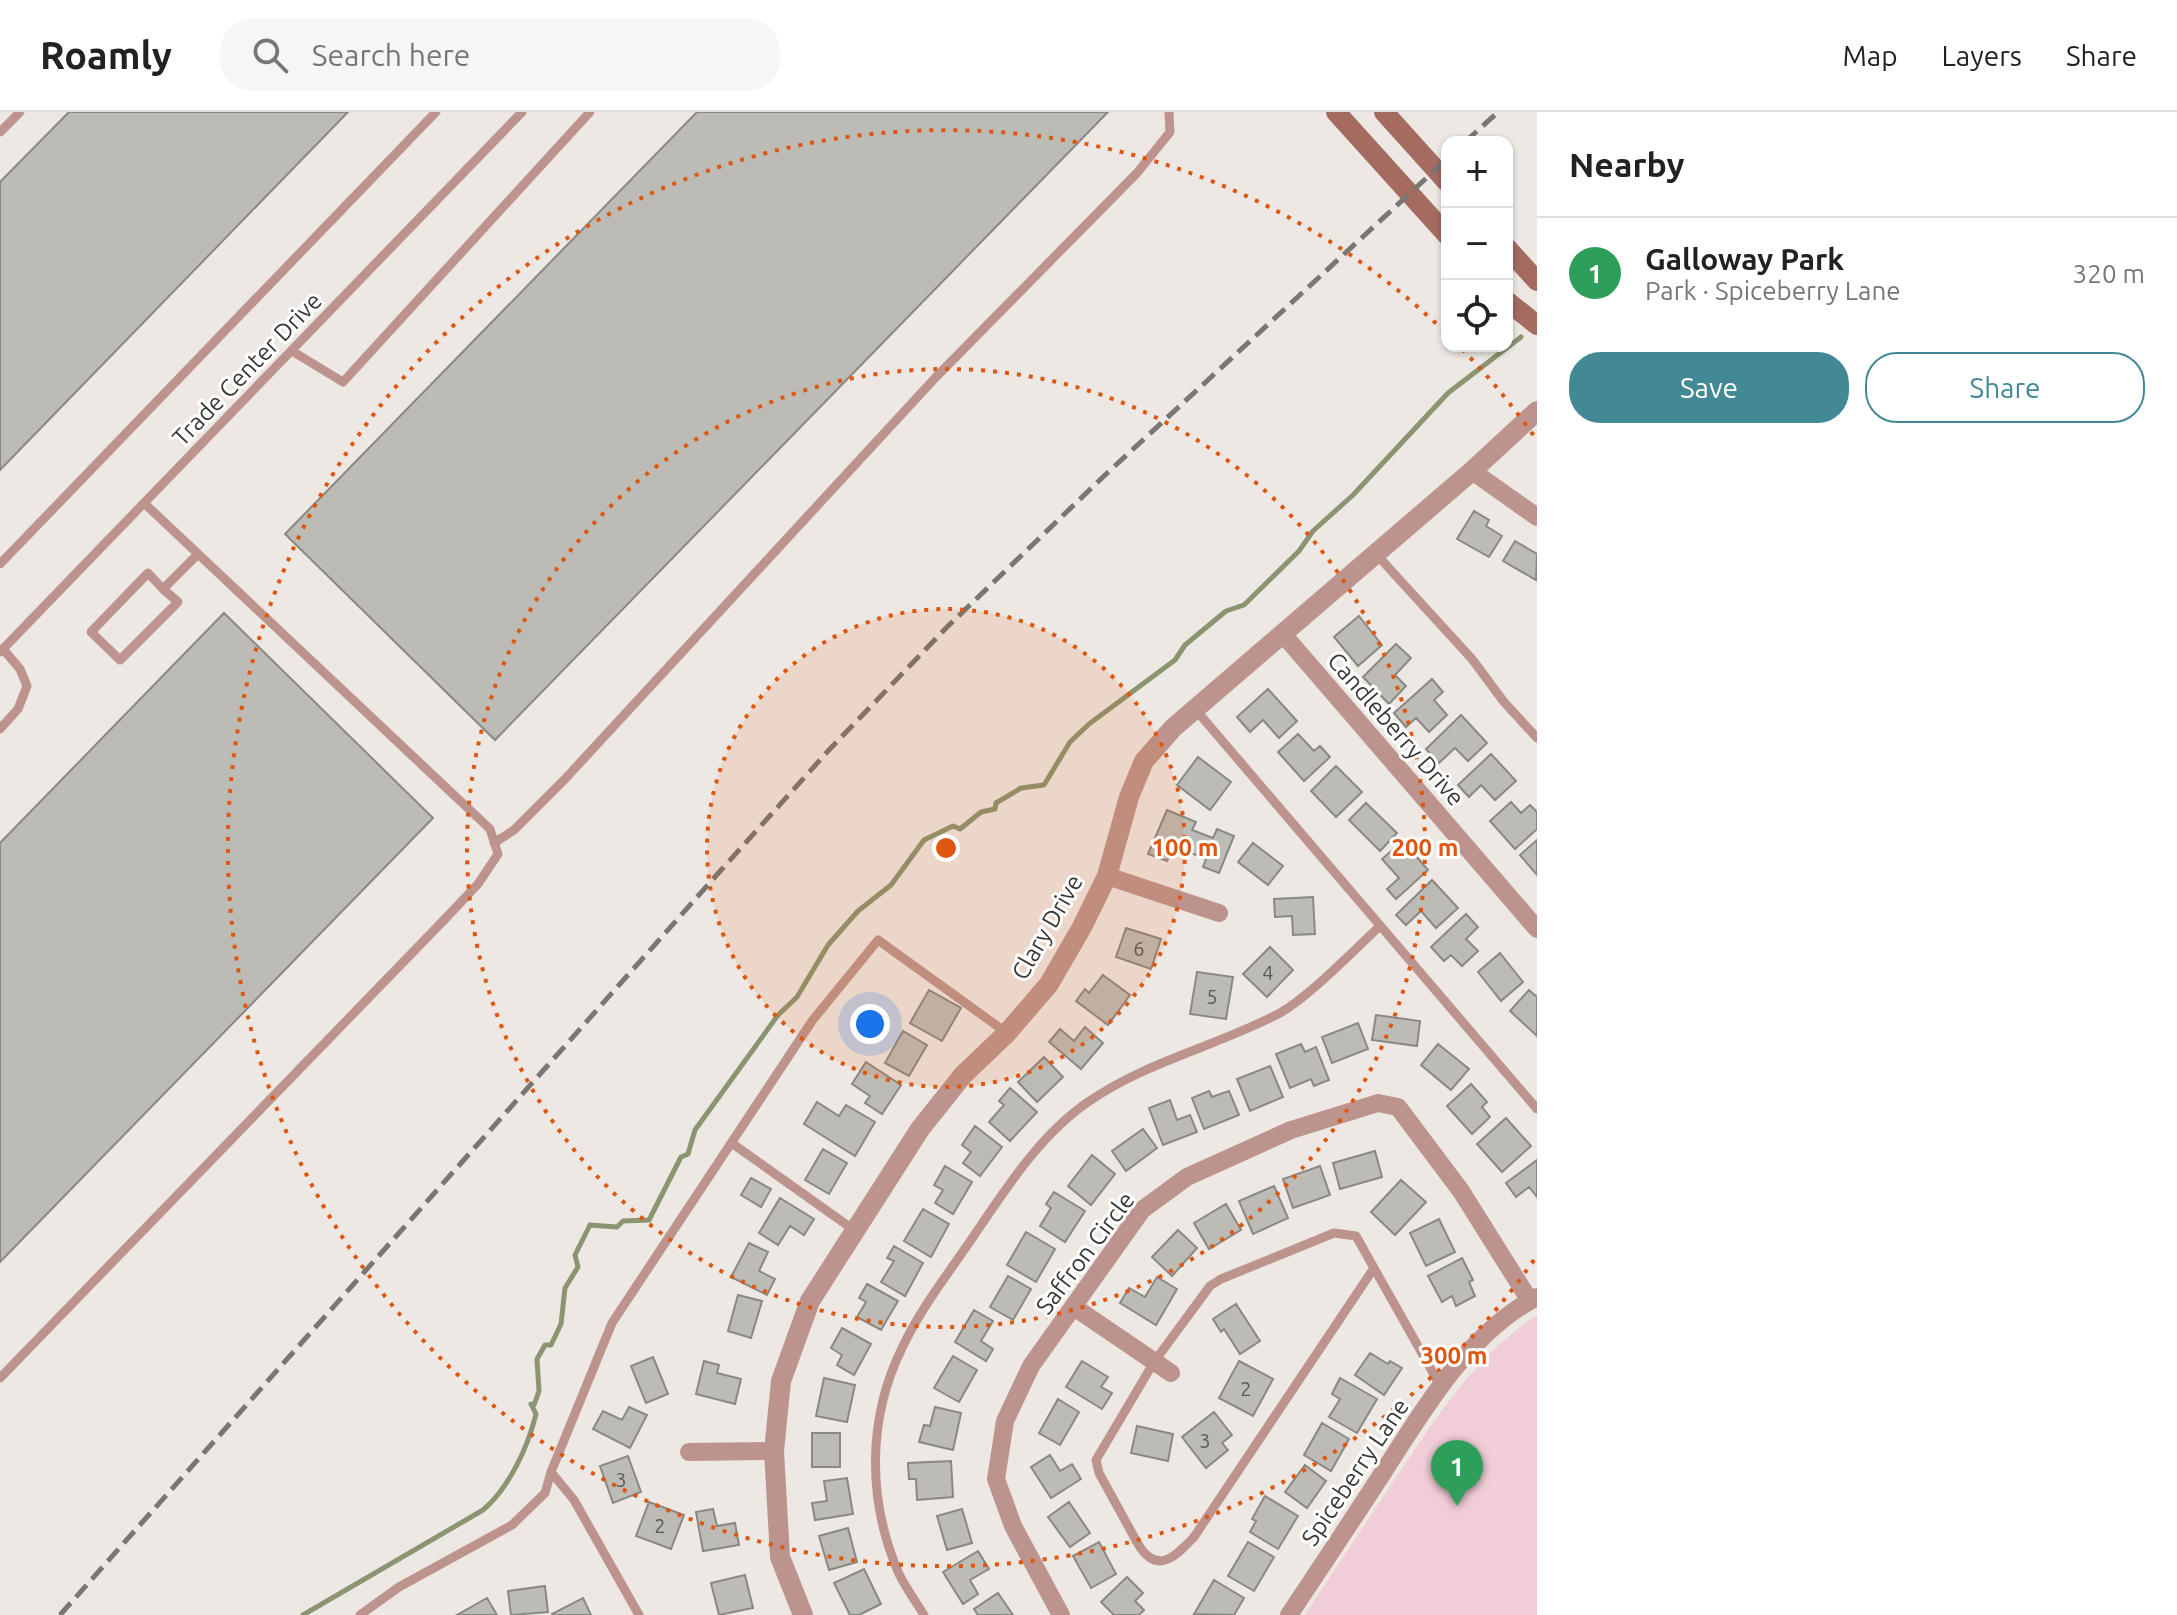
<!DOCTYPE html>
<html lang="en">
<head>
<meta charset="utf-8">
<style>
	body { margin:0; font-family:Ubuntu,sans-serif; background:#f6f6f6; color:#222 }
	.controls { position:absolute; right:24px; top:24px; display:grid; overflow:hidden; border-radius:16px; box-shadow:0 2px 6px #0004 }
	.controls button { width:72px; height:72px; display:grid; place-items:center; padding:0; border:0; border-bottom:2px solid #e0e0e0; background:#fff; color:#222; font:40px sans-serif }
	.you { position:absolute; left:870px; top:912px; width:28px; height:28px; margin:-20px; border:6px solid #fff; border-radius:50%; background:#1a73e8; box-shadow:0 0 0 12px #1a73e833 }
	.badge { display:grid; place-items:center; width:52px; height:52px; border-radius:50%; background:#438895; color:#fff; font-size:26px; font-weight:700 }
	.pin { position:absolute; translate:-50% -66px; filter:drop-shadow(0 2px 4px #0008) }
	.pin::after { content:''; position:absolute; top:42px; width:28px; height:24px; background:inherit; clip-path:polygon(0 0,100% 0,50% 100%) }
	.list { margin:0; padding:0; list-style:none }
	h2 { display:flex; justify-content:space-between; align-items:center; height:104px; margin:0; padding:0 32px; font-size:34px }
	h2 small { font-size:26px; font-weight:400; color:#767676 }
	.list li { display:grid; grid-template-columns:52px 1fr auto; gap:24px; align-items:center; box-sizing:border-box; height:112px; padding:0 32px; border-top:2px solid #e0e0e0 }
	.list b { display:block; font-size:30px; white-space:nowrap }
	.list p { margin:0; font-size:26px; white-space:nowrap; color:#767676 }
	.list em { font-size:26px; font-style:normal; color:#767676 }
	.actions { display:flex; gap:16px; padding:24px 32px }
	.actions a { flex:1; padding:18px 0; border:2px solid #438895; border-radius:32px; text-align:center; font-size:28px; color:#438895 }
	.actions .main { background:#438895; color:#fff }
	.icon { flex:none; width:44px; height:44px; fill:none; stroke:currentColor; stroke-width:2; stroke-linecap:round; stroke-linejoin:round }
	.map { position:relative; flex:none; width:1537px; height:1503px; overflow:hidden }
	header { display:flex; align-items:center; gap:48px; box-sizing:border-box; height:112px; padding:0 40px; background:#fff; border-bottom:2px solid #e0e0e0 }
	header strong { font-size:38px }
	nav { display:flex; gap:44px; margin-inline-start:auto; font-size:28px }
	.search { width:560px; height:72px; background:#f6f6f6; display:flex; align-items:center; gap:20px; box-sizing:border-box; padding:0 28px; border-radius:32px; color:#767676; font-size:30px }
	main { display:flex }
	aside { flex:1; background:#fff }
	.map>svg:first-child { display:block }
</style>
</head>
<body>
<header>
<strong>Roamly</strong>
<div class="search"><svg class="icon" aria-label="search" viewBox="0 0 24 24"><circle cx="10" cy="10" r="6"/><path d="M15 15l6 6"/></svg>Search here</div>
<nav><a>Map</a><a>Layers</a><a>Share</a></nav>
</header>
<main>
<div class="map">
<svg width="1537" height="1503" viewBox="0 0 1537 1503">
	<rect width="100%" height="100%" fill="#ede8e3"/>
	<path fill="#f0cdd7" d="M 1537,1203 L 1537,1503 L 1305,1503 C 1335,1457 1366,1411 1397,1364 C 1438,1303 1475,1244 1537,1203 Z"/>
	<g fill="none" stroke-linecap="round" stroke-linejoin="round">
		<path stroke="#8b9572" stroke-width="5" d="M 303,1503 L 483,1398 C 509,1376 528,1335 536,1302 L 531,1292 L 534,1293 L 539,1279 L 537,1247 L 545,1233 L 551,1233 L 561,1212 L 565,1176 L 578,1155 L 575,1143 L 590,1113 L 617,1115 L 623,1109 L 649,1108 L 681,1045 L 688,1042 L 695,1018 L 778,903 L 797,885 L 828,833 L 858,799 L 891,773 L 924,728 L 953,714 L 960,717 L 981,700 L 995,697 L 996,691 L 1021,676 L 1044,673 L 1070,630 L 1089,612 L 1175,548 L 1185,533 L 1226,499 L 1244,493 L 1299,439 L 1313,419 L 1353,383 L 1448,281 L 1521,225"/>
	</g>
	<path fill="#bdbbb5" stroke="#8a8882" stroke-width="2" d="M 69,0 L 348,0 L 0,358 L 0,70 Z
		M 697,0 L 1108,0 L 495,628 L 285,422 Z
		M 1474,399 L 1489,408 L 1486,414 L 1502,424 L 1489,445 L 1457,427 Z
		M 1515,429 L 1537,442 L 1536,468 L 1503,449 Z
		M 224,501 L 433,706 L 0,1150 L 0,731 Z
		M 1359,504 L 1382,533 L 1358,554 L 1334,525 Z
		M 1396,532 L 1411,546 L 1395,563 L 1406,574 L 1389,592 L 1363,565 Z
		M 1432,567 L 1443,580 L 1434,588 L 1447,603 L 1429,620 L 1416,606 L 1406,615 L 1394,601 Z
		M 1268,577 L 1297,609 L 1279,626 L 1263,608 L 1250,620 L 1237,605 Z
		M 1461,603 L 1487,631 L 1468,649 L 1455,636 L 1439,651 L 1426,637 Z
		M 1298,622 L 1314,639 L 1320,634 L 1330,645 L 1304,669 L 1278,640 Z
		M 1491,642 L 1516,669 L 1495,688 L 1481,673 L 1469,685 L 1458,673 Z
		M 1198,645 L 1231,670 L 1210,698 L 1177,673 Z
		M 1336,654 L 1362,680 L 1336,705 L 1311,679 Z
		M 1511,690 L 1521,701 L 1530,693 L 1537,700 L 1537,717 L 1515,737 L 1490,709 Z
		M 1366,691 L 1397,721 L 1380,739 L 1349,708 Z
		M 1167,698 L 1196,710 L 1192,718 L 1213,726 L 1217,717 L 1234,724 L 1219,761 L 1203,755 L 1206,747 L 1174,734 L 1167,749 L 1148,742 Z
		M 1537,728 L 1537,763 L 1520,743 Z
		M 1403,729 L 1428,758 L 1396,787 L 1387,777 L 1399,766 L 1382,747 Z
		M 1253,731 L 1283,754 L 1268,773 L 1238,750 Z
		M 1432,768 L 1458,796 L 1436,816 L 1421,799 L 1406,813 L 1396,803 Z
		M 1313,785 L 1315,822 L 1293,823 L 1292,804 L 1275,805 L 1274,787 Z
		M 1466,802 L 1478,815 L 1466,827 L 1478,839 L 1462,854 L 1451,843 L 1444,849 L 1431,835 Z
		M 1126,816 L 1161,827 L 1151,857 L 1116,845 Z
		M 1270,835 L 1293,858 L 1267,885 L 1243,862 Z
		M 1500,841 L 1523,870 L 1501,889 L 1478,860 Z
		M 1197,860 L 1233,865 L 1226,907 L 1190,902 Z
		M 1103,863 L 1130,883 L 1108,913 L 1076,889 L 1085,877 L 1089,881 Z
		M 929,878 L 961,896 L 942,929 L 910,911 Z
		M 1529,878 L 1537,885 L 1537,924 L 1510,899 Z
		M 1376,903 L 1420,909 L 1417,934 L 1372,928 Z
		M 1358,911 L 1368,937 L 1332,951 L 1322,925 Z
		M 1085,915 L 1103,931 L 1081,957 L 1049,930 L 1060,917 L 1074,929 Z
		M 903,919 L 927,933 L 909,964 L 885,951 Z
		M 1301,932 L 1305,940 L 1316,935 L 1329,968 L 1314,974 L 1311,967 L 1290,976 L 1276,942 Z
		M 1438,932 L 1469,957 L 1451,978 L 1421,953 Z
		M 1044,945 L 1063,965 L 1037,990 L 1018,970 Z
		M 866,950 L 901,973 L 882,1002 L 865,991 L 870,984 L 852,972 Z
		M 1270,954 L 1283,985 L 1250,999 L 1237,967 Z
		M 1471,972 L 1487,990 L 1482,995 L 1490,1005 L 1472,1022 L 1447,994 Z
		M 1010,976 L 1037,1000 L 1010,1029 L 989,1010 L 1004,993 L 999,989 Z
		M 1209,979 L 1212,985 L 1229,979 L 1239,1003 L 1204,1017 L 1192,986 Z
		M 1170,988 L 1177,1008 L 1190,1003 L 1197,1020 L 1163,1033 L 1149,996 Z
		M 817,990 L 839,1004 L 846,993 L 875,1010 L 855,1044 L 804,1012 Z
		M 1506,1006 L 1531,1034 L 1502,1060 L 1477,1032 Z
		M 975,1014 L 1002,1035 L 980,1064 L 963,1051 L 971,1040 L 962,1033 Z
		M 1143,1017 L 1157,1036 L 1126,1059 L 1112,1039 Z
		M 823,1037 L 847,1051 L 829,1082 L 805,1068 Z
		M 1375,1039 L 1382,1065 L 1340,1077 L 1333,1051 Z
		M 1092,1043 L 1115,1062 L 1091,1093 L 1068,1074 Z
		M 1537,1048 L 1537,1085 L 1529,1075 L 1516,1085 L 1506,1071 Z
		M 945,1054 L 972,1070 L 953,1102 L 935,1091 L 943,1078 L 934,1073 Z
		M 1320,1054 L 1330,1083 L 1293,1096 L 1283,1067 Z
		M 751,1066 L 771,1077 L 761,1095 L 741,1083 Z
		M 1401,1068 L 1426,1090 L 1395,1123 L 1371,1100 Z
		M 1274,1074 L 1288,1106 L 1253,1122 L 1239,1089 Z
		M 1054,1080 L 1085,1099 L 1065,1130 L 1040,1114 L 1051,1096 L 1046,1092 Z
		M 780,1086 L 814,1107 L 804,1123 L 790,1114 L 778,1133 L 759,1121 Z
		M 1226,1092 L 1241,1118 L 1209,1137 L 1194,1111 Z
		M 923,1097 L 949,1112 L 931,1145 L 904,1129 Z
		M 1439,1107 L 1455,1140 L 1426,1154 L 1410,1121 Z
		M 1178,1118 L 1197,1136 L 1172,1164 L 1152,1145 Z
		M 1026,1120 L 1055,1137 L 1036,1170 L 1007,1153 Z
		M 749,1131 L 768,1140 L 759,1159 L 775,1167 L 767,1183 L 731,1165 Z
		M 894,1134 L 923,1151 L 905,1184 L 881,1170 L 894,1149 L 887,1146 Z
		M 1462,1146 L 1473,1168 L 1469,1170 L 1475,1184 L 1456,1194 L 1452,1184 L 1442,1190 L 1428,1164 Z
		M 1008,1164 L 1031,1177 L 1013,1208 L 990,1195 Z
		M 1157,1165 L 1177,1177 L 1156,1213 L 1120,1191 L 1129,1176 L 1145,1185 Z
		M 867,1172 L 898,1189 L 881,1218 L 857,1205 L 866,1190 L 859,1186 Z
		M 738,1183 L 762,1189 L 751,1226 L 728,1219 Z
		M 1236,1192 L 1260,1229 L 1240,1242 L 1224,1217 L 1221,1220 L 1213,1207 Z
		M 974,1198 L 993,1209 L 981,1229 L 993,1237 L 986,1249 L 955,1230 Z
		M 842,1216 L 871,1232 L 854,1263 L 837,1253 L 842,1243 L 831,1236 Z
		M 1370,1241 L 1388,1252 L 1390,1249 L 1402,1256 L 1384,1283 L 1355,1263 Z
		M 953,1244 L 977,1258 L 959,1290 L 934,1276 Z
		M 653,1245 L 668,1282 L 646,1291 L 631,1254 Z
		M 704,1249 L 719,1253 L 717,1261 L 741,1267 L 735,1292 L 696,1282 Z
		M 1082,1249 L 1108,1265 L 1101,1275 L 1112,1281 L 1102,1297 L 1066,1275 Z
		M 1239,1249 L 1273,1267 L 1253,1304 L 1219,1286 Z
		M 824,1266 L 855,1273 L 847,1310 L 816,1304 Z
		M 1340,1266 L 1377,1287 L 1357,1321 L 1329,1305 L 1340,1287 L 1332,1282 Z
		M 1058,1287 L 1079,1300 L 1060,1333 L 1039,1321 Z
		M 629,1295 L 647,1303 L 630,1336 L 593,1317 L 603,1299 L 622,1308 Z
		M 935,1295 L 961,1301 L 953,1338 L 919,1330 L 924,1313 L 930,1314 Z
		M 1214,1300 L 1232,1323 L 1222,1331 L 1228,1338 L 1206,1356 L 1182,1325 Z
		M 1322,1311 L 1349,1327 L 1331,1359 L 1304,1343 Z
		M 1137,1314 L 1173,1322 L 1168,1349 L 1131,1341 Z
		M 812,1321 L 840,1321 L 840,1355 L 812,1355 Z
		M 1050,1343 L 1060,1359 L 1072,1352 L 1081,1367 L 1051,1386 L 1031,1355 Z
		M 628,1344 L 641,1380 L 613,1391 L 600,1354 Z
		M 951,1349 L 953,1385 L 917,1388 L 916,1367 L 909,1367 L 908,1351 Z
		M 1305,1353 L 1326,1369 L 1307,1396 L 1285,1380 Z
		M 847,1366 L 853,1402 L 815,1408 L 812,1391 L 827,1389 L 824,1369 Z
		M 1265,1384 L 1298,1404 L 1278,1437 L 1250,1420 L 1256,1409 L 1252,1407 Z
		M 649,1390 L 684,1403 L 671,1437 L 636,1424 Z
		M 1069,1390 L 1090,1421 L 1070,1435 L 1048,1405 Z
		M 713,1397 L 717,1414 L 735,1411 L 739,1433 L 703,1439 L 696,1400 Z
		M 962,1397 L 972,1431 L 947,1438 L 937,1404 Z
		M 848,1416 L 857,1450 L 829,1458 L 819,1424 Z
		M 1099,1430 L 1116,1462 L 1091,1476 L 1073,1444 Z
		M 1248,1430 L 1274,1445 L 1254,1479 L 1228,1464 Z
		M 978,1439 L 989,1457 L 970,1468 L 978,1482 L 963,1492 L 943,1460 Z
		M 864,1457 L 881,1492 L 859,1503 L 850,1503 L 834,1471 Z
		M 745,1463 L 753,1496 L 719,1503 L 711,1471 Z
		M 1127,1465 L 1143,1481 L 1135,1489 L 1144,1498 L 1139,1503 L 1114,1503 L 1101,1490 Z
		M 1214,1468 L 1244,1486 L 1234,1503 L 1194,1502 Z
		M 545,1474 L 548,1500 L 511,1503 L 508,1479 Z
		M 998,1481 L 1013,1503 L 978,1503 L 974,1497 Z
		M 487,1486 L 497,1503 L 457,1503 Z
		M 583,1486 L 591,1503 L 553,1503 L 552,1502 Z"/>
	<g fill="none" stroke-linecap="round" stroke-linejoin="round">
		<path stroke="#bd948d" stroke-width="9" d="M 0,20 L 20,0
			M 292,239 L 343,270 L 590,0
			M 1376,442 L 1472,547 L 1504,590 L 1537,626
			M 0,452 L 436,0
			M 163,477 L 148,461 L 91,520 L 120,548 L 178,490 L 163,477 L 198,442
			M 0,540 L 522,0
			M 1195,597 L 1537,997
			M 0,617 L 18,597 L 27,574 L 20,557 L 3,537
			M 494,731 L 514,718 L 565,667 L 936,265 L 1137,61 L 1170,20 L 1169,0
			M 733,1032 L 854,1118
			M 1374,1156 L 1194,1425 C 1176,1444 1157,1464 1138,1432 L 1099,1361 L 1096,1348 L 1154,1250 L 1210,1174 L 1221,1167 L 1334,1121 L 1356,1124 L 1441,1275
			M 0,1266 L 444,808 L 478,772 L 498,742 L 490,717 L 144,391
			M 551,1360 L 574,1388 L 639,1503
			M 360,1503 L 399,1475 L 512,1413 L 545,1381 L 551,1360 L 612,1211 L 812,909 L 878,828 L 1007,921
			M 924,1503 C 916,1490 906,1476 899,1462 C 867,1388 867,1306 903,1234 C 922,1194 951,1158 975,1122 C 1007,1075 1041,1022 1088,990 C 1147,949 1218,934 1280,901 C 1311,883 1353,839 1380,814"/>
		<path stroke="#bd948d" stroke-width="18" d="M 1472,359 L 1537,405
			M 1282,521 L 1537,817
			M 1107,764 L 1219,801
			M 1074,1195 L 1171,1261
			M 689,1340 L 774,1339
			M 1061,1503 L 1013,1414 L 996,1367 L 1005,1309 L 1031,1254 L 1142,1098 L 1187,1065 L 1291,1018 L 1378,991 L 1398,995 L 1461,1079 L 1530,1189
			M 1289,1503 C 1321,1455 1353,1407 1384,1359 C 1425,1296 1468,1221 1537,1185"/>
		<path stroke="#bd948d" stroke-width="20" d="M 803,1503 L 780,1445 L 774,1339 L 781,1269 L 810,1189 L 920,1017 L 963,963 L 1007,921 L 1049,872 L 1082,815 L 1107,764 L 1129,685 L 1144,649 L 1173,616 L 1472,359 L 1537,299"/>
		<path stroke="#a56b61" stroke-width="20" d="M 1336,0 L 1447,123
			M 1384,0 L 1447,70
			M 1507,136 L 1537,169
			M 1507,189 L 1537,213"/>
		<path stroke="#797673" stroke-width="5" stroke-dasharray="16 8" stroke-linecap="butt" d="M 1465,30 L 1498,0
			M 60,1503 L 722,757 L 829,638 L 946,516 L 1104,364 L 1447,47"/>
	</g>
	<circle cx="946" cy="736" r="239" fill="#df570e" fill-opacity=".12"/>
	<g fill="none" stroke="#df570e" stroke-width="4" stroke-dasharray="4 8">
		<circle cx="946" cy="736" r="239"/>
		<circle cx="946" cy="736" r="479"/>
		<path d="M1534 1148A718 718 0 1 1 1445 220M1462 237A718 718 0 0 1 1534 324"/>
	</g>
	<g text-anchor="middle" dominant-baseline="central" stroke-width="6" stroke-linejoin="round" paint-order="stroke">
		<g font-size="20" fill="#5b5956">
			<text x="1139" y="836">6</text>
			<text x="1268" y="860">4</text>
			<text x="1212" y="884">5</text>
			<text x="1246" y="1276">2</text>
			<text x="1205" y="1328">3</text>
			<text x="621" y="1367">3</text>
			<text x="660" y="1413">2</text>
		</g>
		<g font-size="24" fill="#3a3836" stroke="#fff">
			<text transform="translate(247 257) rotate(-46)">Trade Center Drive</text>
			<text transform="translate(1396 617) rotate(49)">Candleberry Drive</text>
			<text transform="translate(1047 815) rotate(-60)">Clary Drive</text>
			<text transform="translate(1085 1141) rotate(-53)">Saffron Circle</text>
			<text transform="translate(1355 1360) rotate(-56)">Spiceberry Lane</text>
		</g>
	</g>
	<circle cx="946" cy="736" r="12" fill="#df570e" stroke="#fff" stroke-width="4"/>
	<g font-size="24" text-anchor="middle" font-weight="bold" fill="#df570e" stroke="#fff" stroke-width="6" stroke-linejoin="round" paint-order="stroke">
		<text x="1185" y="744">100 m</text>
		<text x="1425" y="744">200 m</text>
		<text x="1454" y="1252">300 m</text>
	</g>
</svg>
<div class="controls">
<button>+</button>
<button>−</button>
<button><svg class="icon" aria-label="locate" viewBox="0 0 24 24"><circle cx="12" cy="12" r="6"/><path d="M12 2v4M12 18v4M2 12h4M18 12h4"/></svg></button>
</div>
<div class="you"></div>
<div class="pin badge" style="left:1457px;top:1394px;background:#2e9e5b">1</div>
</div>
<aside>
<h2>Nearby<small></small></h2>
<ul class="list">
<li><span class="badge" style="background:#2e9e5b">1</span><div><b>Galloway Park</b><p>Park · Spiceberry Lane</p></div><em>320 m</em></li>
</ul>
<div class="actions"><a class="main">Save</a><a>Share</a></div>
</aside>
</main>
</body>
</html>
